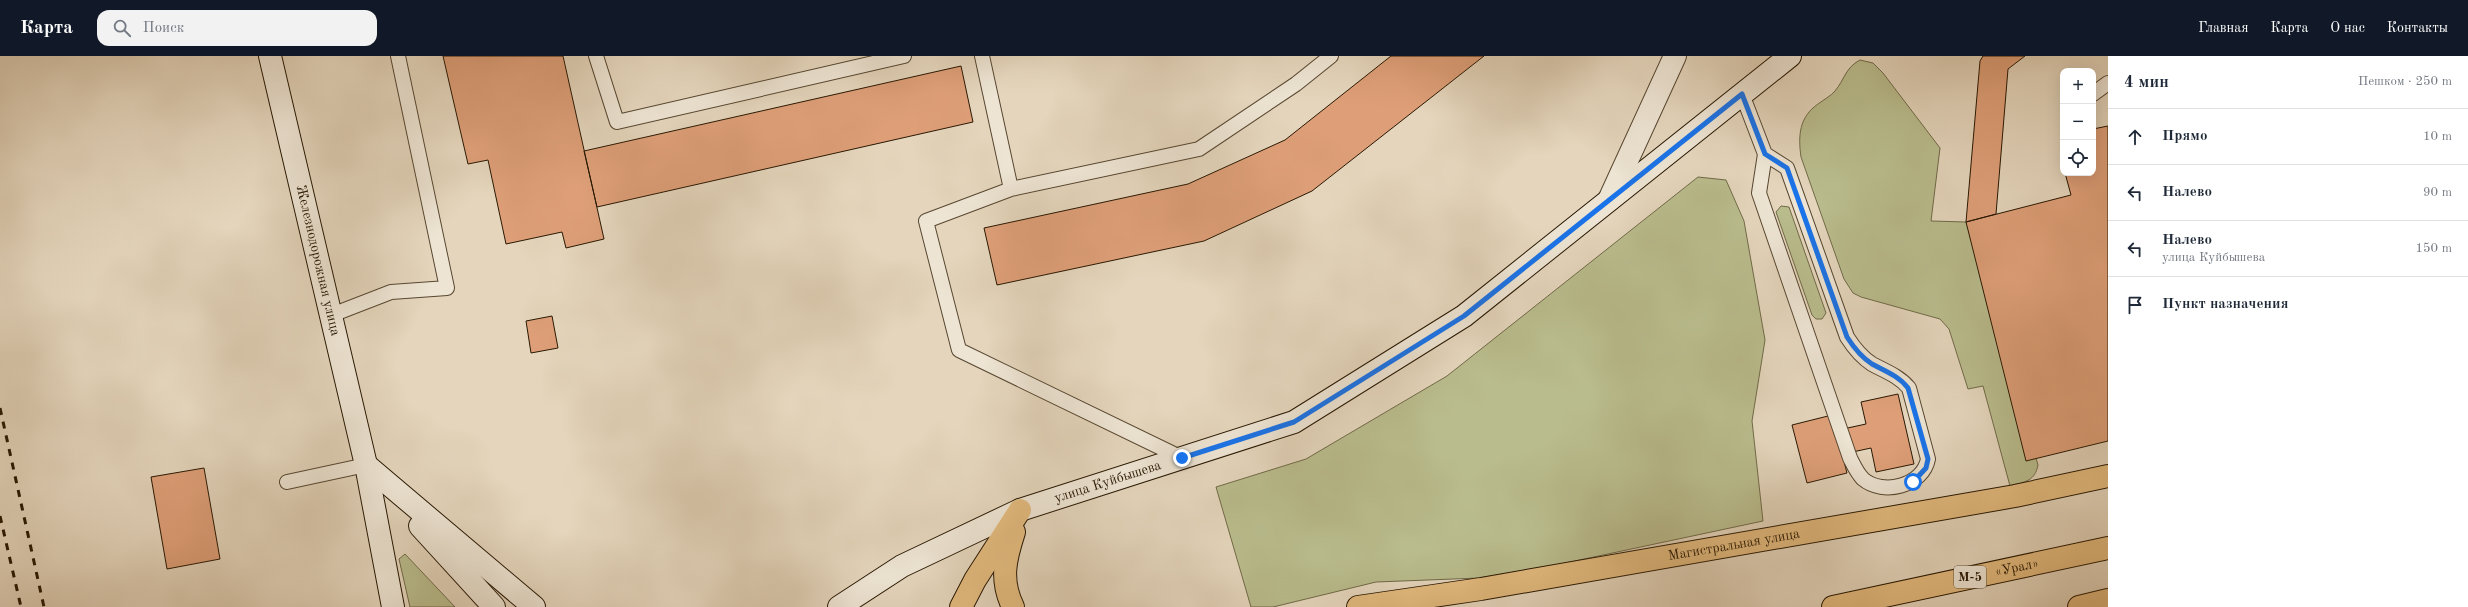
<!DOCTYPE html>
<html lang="ru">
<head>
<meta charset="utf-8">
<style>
	body { margin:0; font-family:"Old Standard TT",serif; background:#f2f2f3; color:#1f2937 }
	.controls { position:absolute; right:12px; top:12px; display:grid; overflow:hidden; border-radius:8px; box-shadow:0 4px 16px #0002 }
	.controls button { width:36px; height:36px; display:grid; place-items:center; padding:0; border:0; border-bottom:1px solid #e0e1e3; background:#fff; color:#1f2937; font:20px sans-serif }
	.stop { position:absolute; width:12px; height:12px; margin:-9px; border:3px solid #1a73e8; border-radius:50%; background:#fff }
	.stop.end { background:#1a73e8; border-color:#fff; box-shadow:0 1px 4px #0008 }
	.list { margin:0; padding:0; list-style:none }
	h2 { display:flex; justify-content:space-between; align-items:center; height:52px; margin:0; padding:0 16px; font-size:17px }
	h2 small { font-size:13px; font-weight:400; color:#747a83 }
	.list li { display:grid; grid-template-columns:26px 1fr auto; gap:12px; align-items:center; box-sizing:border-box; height:56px; padding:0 16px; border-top:1px solid #e0e1e3 }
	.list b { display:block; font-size:15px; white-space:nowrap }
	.list p { margin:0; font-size:13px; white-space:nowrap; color:#747a83 }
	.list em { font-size:13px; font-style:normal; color:#747a83 }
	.icon { flex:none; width:22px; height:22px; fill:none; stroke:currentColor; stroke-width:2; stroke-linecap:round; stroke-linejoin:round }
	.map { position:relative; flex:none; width:2108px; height:551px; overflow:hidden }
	header { display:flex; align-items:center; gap:24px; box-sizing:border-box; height:56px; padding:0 20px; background:#111827; color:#fff }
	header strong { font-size:19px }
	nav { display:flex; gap:22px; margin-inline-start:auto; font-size:14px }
	.search { width:280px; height:36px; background:#f2f2f3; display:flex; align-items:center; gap:10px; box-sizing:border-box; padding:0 14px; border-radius:12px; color:#747a83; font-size:15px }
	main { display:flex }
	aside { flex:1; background:#fff }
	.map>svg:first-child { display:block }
</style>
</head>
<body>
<header>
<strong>Карта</strong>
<div class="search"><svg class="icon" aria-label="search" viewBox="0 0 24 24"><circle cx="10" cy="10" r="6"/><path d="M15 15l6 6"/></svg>Поиск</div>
<nav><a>Главная</a><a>Карта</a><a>О нас</a><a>Контакты</a></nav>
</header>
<main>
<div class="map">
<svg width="2108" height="551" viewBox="0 0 2108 551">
	<rect width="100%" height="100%" fill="#e4d5bc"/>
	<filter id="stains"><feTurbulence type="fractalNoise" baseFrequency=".005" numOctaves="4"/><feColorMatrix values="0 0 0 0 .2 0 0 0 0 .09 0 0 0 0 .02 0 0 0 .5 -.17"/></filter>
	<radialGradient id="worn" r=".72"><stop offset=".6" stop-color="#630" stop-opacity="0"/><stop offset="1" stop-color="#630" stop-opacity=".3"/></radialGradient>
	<path fill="#b9bc8d" stroke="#706a48" d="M 1860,4 L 1873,7 L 1883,17 L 1940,92 L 1931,165 L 1966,166 L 2038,409 C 2035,425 2025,426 2010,430 L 1983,330 L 1968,333 L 1949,273 L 1940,263 L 1861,241 L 1853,237 L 1844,223 L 1801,101 C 1798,80 1799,61 1818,48 C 1823,44 1831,40 1835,35 C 1845,23 1845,12 1860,4 Z
		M 1698,121 L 1726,124 L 1744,165 L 1765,284 L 1752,365 L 1763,465 L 1556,509 L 1479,522 L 1376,526 L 1273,551 L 1251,551 L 1216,431 L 1306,403 L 1447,320 Z
		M 1781,150 L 1789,151 L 1826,257 L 1822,263 L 1816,263 L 1812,259 L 1776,156 Z
		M 405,498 L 455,551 L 410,551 L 399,503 Z"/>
	<path fill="#de9f78" stroke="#281803" d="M 443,0 L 563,0 L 604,183 L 566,192 L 562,176 L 506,188 L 488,104 L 468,108 Z
		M 1391,0 L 1484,0 L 1312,135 L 1204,185 L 997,229 L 984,172 L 1188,128 L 1285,84 Z
		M 1983,0 L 2025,0 L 2008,13 L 1996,158 L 1966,166 L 1980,5 Z
		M 961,10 L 973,66 L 597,151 L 584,95 Z
		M 2108,70 L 2108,385 L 2026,405 L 1966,166 L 2071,139 L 2065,117 L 2093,117 L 2093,73 Z
		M 552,260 L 558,292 L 531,297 L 526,265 Z
		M 1898,338 L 1914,408 L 1876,416 L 1871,392 L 1848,397 L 1843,373 L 1866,368 L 1861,346 Z
		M 1832,359 L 1847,417 L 1807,427 L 1792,369 Z
		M 204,412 L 220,503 L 167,513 L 151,421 Z"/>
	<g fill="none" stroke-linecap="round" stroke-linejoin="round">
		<defs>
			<path id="lane" d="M 596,0 L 617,66 L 904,0
				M 982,0 L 1011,133 L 1199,93 L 1296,28 L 1331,0
				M 1742,38 L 1765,98 L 1759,137 L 1850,402 C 1853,408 1857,417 1863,423 C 1883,440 1923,430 1928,403 L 1909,332 C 1899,320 1885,315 1872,308 C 1861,301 1854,292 1847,281 L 1787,112 L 1765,98
				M 2093,38 L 2108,27
				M 1011,133 L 926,165 L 959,294 L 1182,402
				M 329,260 L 391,236 L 447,232 L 398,0
				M 287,426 L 366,409"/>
			<path id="street" d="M 1609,144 L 1675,0"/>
			<g id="secondary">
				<path id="s1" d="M 270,0 L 366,409 L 393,551"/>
				<path d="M 366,409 L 534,551"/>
				<path d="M 420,470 L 494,551"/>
				<path id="s2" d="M 839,551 L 902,510 L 1020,454 L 1294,366 L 1464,260 L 1790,0"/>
			</g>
			<g id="primary">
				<path d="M 961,551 L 975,524 L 1020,454"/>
				<path d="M 1013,551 C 1000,524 1005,504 1014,476"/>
				<path id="s3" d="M 1358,551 L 1481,533 L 2015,440 L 2108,420"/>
			</g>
			<g id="highway">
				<path id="s4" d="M 1833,551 L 2108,492"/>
				<path d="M 2079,551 L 2108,544"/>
			</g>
		</defs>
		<use href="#lane" stroke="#574731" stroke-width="16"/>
		<use href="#street" stroke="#574731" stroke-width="24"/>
		<use href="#secondary" stroke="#281803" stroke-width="24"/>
		<use href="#primary" stroke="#281803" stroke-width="24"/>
		<use href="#highway" stroke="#281803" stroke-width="24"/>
		<use href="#lane" stroke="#ede4d3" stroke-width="14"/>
		<use href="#street" stroke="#ede4d3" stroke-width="22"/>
		<use href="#secondary" stroke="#ede4d3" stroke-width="22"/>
		<use href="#primary" stroke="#e2ba7e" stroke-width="22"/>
		<use href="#highway" stroke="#e2ba7e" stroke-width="22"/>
		<path stroke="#281803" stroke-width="3" stroke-dasharray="7 7" stroke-linecap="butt" d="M 0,352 L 44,551
			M 0,460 L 21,551"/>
	</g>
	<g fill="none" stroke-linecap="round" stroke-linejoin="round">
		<path stroke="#1a73e8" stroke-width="5" d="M 1182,402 L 1294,366 L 1464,260 L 1742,38 L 1765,98 L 1787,112 L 1847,281 C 1854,292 1861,301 1872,308 C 1885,315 1899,320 1908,332 L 1928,403 L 1926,412 L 1913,426"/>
	</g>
	<g text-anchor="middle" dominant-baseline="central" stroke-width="3.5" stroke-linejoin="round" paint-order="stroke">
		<rect fill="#ede4d3" stroke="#635541" stroke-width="1" x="1954" y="510" width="32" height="22" rx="3"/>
		<g font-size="13" font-weight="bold" fill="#281803">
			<text x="1970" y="521">М-5</text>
		</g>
		<g font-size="14" fill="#281803" stroke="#ede4d3">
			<text stroke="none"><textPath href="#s1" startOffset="210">Железнодорожная улица</textPath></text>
			<text stroke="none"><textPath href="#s2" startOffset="298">улица Куйбышева</textPath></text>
			<text stroke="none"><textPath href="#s3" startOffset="381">Магистральная улица</textPath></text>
			<text stroke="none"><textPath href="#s4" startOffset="188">«Урал»</textPath></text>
		</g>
	</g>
	<rect width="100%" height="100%" filter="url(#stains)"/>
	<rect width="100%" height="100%" fill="url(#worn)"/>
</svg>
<div class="controls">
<button>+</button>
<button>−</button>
<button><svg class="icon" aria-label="locate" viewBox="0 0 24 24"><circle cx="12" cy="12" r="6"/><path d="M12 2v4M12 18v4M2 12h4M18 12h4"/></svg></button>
</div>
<div class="stop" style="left:1913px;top:426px"></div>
<div class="stop end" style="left:1182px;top:402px"></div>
</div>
<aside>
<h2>4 мин<small>Пешком · 250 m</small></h2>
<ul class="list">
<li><svg class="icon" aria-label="ahead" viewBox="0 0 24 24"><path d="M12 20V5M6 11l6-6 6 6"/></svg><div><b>Прямо</b></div><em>10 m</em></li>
<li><svg class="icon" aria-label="left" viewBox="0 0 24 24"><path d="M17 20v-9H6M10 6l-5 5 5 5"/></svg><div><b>Налево</b></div><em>90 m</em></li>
<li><svg class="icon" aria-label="left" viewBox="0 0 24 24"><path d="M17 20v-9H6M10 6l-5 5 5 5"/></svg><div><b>Налево</b><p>улица Куйбышева</p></div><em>150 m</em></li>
<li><svg class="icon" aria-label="arrive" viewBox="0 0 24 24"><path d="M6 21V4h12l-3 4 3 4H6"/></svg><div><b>Пункт назначения</b></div></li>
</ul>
</aside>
</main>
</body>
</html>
